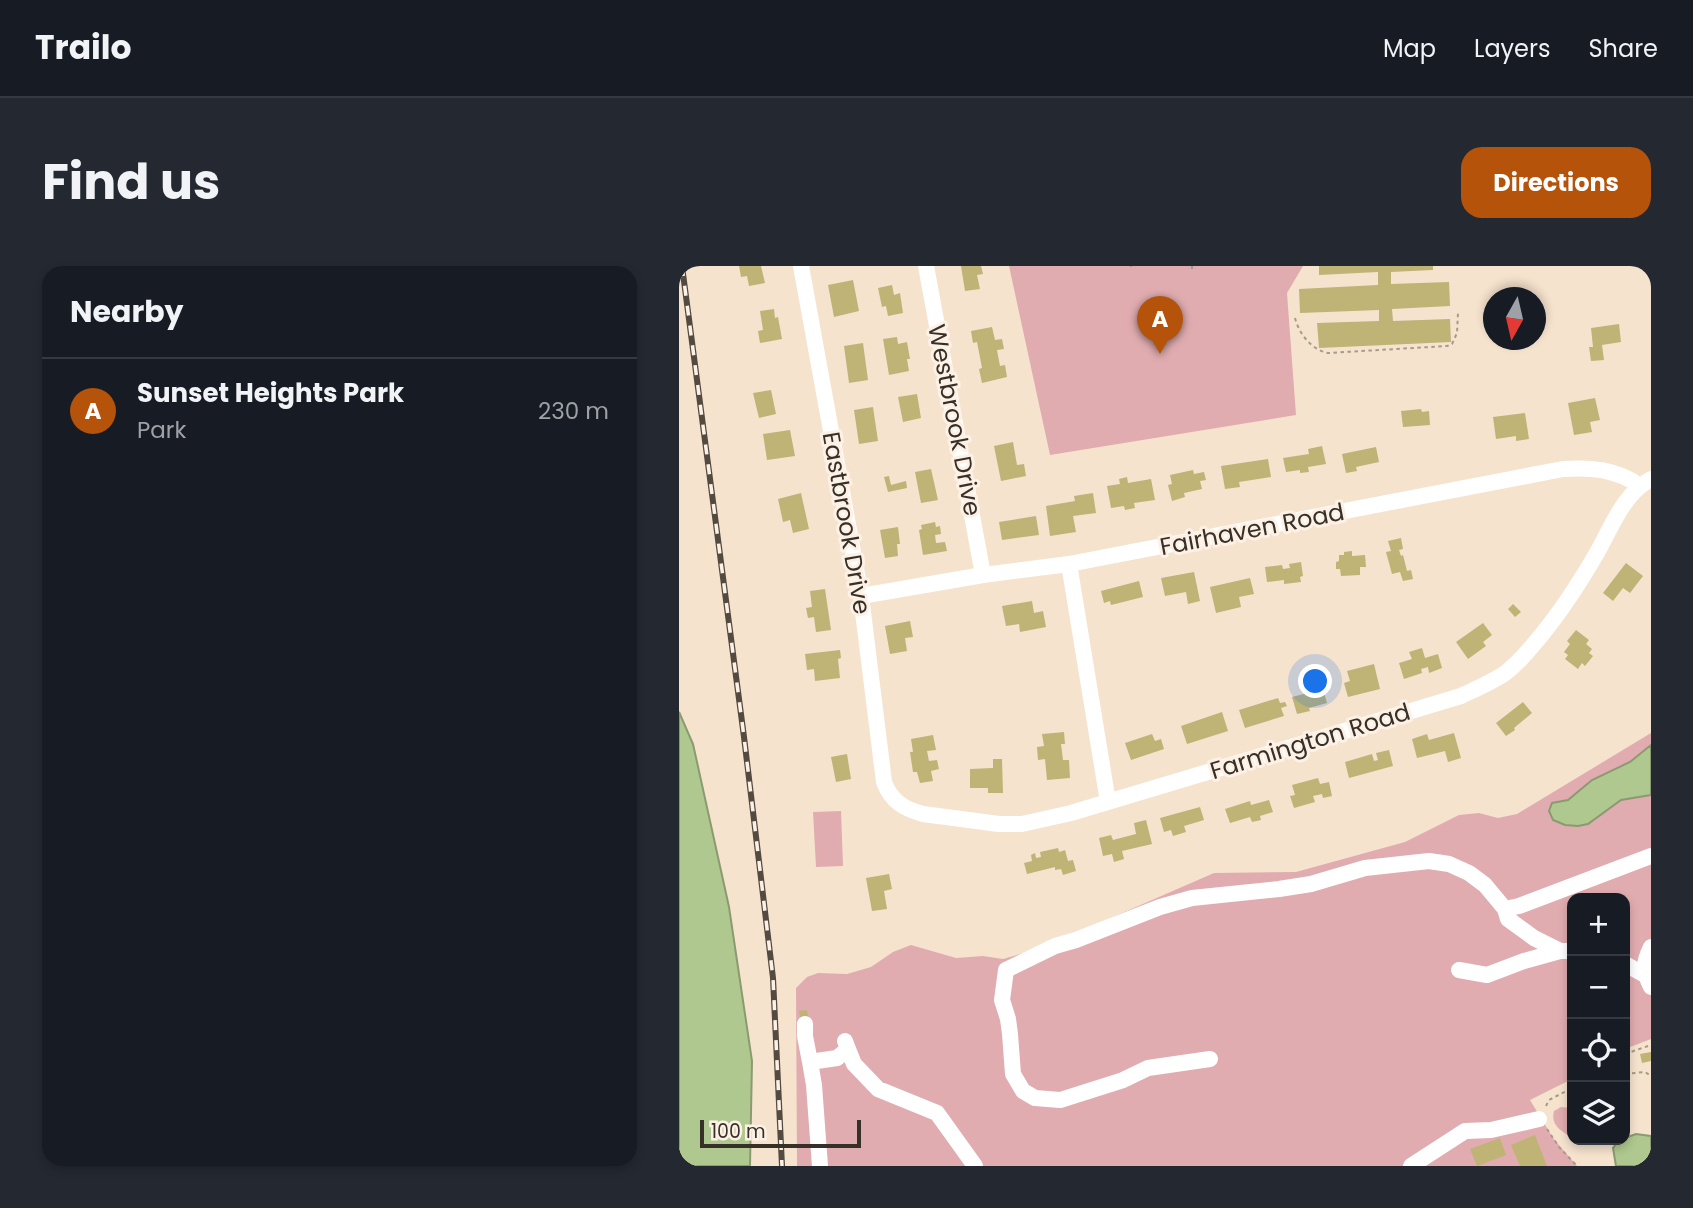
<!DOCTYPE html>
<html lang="en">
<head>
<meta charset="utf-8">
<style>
	body { margin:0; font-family:Poppins,sans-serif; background:#242831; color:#f1f3f6 }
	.controls { position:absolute; right:21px; bottom:21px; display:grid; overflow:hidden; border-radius:14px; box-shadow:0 4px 10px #0003 }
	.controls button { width:63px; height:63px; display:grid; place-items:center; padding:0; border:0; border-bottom:2px solid #363941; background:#171b24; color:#f1f3f6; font:35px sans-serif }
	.compass { position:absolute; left:804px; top:21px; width:63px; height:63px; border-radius:50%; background:#171b24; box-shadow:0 4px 10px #0003; rotate:188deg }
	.scale { position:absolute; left:21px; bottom:18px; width:161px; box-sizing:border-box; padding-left:7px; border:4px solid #373028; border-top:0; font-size:19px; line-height:24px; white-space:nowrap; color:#373028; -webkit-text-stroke:5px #fdf1e5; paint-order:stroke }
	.you { position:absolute; left:637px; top:416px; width:24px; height:24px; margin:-18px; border:5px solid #fff; border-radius:50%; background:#1a73e8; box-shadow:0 0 0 10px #1a73e833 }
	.badge { display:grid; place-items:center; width:46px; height:46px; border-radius:50%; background:#b45309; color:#fff; font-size:23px; font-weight:700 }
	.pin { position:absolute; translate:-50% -58px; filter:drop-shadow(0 2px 4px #0008) }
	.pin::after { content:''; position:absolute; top:37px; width:24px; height:21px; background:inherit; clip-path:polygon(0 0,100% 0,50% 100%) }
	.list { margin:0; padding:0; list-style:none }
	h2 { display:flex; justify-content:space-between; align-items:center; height:91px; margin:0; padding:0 28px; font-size:30px }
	h2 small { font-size:23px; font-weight:400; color:#9ea1a6 }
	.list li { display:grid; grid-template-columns:46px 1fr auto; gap:21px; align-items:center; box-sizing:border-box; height:105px; padding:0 28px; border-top:2px solid #363941 }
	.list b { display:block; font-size:26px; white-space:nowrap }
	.list p { margin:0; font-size:23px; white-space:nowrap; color:#9ea1a6 }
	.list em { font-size:23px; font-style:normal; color:#9ea1a6 }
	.icon { flex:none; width:38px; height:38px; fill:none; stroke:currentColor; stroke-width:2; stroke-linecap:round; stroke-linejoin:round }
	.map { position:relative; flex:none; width:972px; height:900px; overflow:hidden; border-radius:21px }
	header { display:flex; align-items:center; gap:42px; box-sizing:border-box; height:98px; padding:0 35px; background:#171b24; border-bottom:2px solid #363941 }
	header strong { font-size:33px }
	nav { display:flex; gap:38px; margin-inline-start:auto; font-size:24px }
	.intro { display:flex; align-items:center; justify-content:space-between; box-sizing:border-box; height:168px; padding:0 42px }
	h1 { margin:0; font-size:49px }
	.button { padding:18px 32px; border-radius:21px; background:#b45309; color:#fff; font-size:24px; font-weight:700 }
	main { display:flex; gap:42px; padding:0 42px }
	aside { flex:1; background:#171b24; border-radius:21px; box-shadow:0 4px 10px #0003 }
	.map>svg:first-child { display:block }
</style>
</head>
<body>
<header>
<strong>Trailo</strong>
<nav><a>Map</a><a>Layers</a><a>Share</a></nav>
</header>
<div class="intro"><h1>Find us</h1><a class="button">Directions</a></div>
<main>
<aside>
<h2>Nearby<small></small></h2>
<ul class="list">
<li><span class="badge">A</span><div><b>Sunset Heights Park</b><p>Park</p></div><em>230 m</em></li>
</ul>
</aside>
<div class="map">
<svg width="972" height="900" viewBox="0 0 972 900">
	<rect width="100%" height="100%" fill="#f6e3ce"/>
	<path fill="#e0acb0" d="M 330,0 L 624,0 L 608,27 L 617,149 L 371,189 Z
		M 972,467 L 972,773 L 946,783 L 946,632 L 893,632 L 893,813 L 851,834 L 874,872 L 898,900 L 118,900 L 117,722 L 128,711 L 139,707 L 168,708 L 192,701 L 214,686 L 232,679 L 277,692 L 304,690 L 324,693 L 363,682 L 535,607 L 617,606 L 726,576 L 780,549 L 800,547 L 819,552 L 838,548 Z
		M 162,545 L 164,600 L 137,601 L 134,546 Z
		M 882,841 L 893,842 L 893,872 C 883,865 871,860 875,845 Z"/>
	<path fill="#afc88f" stroke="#8b9a70" stroke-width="2" d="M 0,446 L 14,478 L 50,641 L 73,795 L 71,900 L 0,900 Z
		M 972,479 L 972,529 L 942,534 L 909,558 L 899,560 L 886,559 L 874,554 L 870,545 L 873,537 L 889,534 L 913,514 L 951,496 Z
		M 957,868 L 972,870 L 972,900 L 937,900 L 934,882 L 940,874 L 946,874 L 946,872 Z"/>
	<path fill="#bfb376" d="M 60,0 L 82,0 L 86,17 L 70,20 L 68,10 L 62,11 Z
		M 282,0 L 302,0 L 304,8 L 298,9 L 301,23 L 286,25 Z
		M 640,0 L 754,0 L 754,4 L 712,6 L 712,18 L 770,16 L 771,40 L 713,43 L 714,55 L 771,53 L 772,76 L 640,82 L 638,57 L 700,55 L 700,44 L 621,47 L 620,23 L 699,19 L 699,6 L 640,9 Z
		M 174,14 L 180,45 L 155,51 L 149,19 Z
		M 213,19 L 215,29 L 221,27 L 224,47 L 209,50 L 207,40 L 203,41 L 199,22 Z
		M 95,43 L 96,52 L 99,51 L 103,73 L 81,77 L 79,65 L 84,64 L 81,45 Z
		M 940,58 L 942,76 L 923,79 L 925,94 L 912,95 L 910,81 L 914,81 L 912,62 Z
		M 313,61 L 316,74 L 323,73 L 325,83 L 318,84 L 321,100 L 326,99 L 328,111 L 303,117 L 300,103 L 303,102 L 298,76 L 294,77 L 292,65 Z
		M 218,71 L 219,78 L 228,76 L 231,93 L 228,93 L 230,105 L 210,109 L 204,73 Z
		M 184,77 L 189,114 L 170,117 L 165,80 Z
		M 92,124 L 97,148 L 80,152 L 74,127 Z
		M 238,128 L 242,152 L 224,156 L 219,131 Z
		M 916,132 L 921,154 L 911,156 L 913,166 L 895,169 L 889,137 Z
		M 194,141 L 199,175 L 180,178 L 175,144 Z
		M 742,143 L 743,146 L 750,145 L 751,159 L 724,161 L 722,145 Z
		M 846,147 L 850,173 L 837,175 L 837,170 L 817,173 L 814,151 Z
		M 111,164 L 116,190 L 88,194 L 84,168 Z
		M 334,176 L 338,199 L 345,198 L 347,210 L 322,215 L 315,180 Z
		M 643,180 L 647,198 L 629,201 L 630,206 L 621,207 L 621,204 L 607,206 L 604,192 L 630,188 L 629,183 Z
		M 697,181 L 700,196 L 677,201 L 678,205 L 667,207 L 663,188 Z
		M 589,193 L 592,211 L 560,216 L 561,221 L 546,223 L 542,200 Z
		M 252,203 L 259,234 L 242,237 L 236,206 Z
		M 514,204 L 515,208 L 525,206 L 527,214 L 521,215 L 523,223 L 505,227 L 506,231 L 493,235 L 489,219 L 493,218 L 491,209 Z
		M 210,210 L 212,219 L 227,215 L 228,222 L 209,226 L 205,211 Z
		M 448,211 L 449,217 L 472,213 L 476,234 L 455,237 L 456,242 L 446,244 L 445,240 L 432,242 L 428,220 L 441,218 L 440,213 Z
		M 122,227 L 130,263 L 114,267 L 111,254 L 104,256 L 99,233 Z
		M 414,227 L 417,247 L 394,250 L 397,266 L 371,270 L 367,240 L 396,235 L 395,230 Z
		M 357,250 L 360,269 L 323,274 L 320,256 Z
		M 256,256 L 257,261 L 261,260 L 262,268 L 256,269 L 257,277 L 266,276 L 268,285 L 244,289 L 240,264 L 243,263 L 242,259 Z
		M 219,261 L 221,278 L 218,278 L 219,290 L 206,292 L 201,264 Z
		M 722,272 L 724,283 L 720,284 L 722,290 L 724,289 L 728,305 L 732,304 L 734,313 L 724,315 L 721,306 L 713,308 L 707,286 L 712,285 L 709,275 Z
		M 673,285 L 673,290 L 686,289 L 687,301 L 681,301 L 681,309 L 662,310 L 661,303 L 657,303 L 657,296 L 660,295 L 660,289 L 665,289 L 665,286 Z
		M 622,296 L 624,310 L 621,311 L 622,316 L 605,318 L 605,314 L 588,316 L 586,301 L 603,299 L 604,303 L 611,302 L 610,298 Z
		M 947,297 L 964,310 L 951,327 L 944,322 L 934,335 L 924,327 Z
		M 515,306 L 521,335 L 509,338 L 507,326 L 486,330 L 482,312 Z
		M 571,312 L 575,328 L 560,331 L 562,341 L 537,347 L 531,321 Z
		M 460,315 L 464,331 L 432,339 L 431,335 L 425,337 L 422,325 Z
		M 146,323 L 152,364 L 137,366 L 135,351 L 129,352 L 127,342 L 133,341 L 131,325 Z
		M 353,335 L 355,347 L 364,345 L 367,361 L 341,366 L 340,358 L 327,360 L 323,340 Z
		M 834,338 L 842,346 L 836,351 L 829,343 Z
		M 231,355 L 234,371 L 226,372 L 228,385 L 211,388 L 206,360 Z
		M 804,357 L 813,369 L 804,376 L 807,380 L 789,393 L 777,376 Z
		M 897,364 L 910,374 L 907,378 L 913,383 L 910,387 L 914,390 L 906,400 L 903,397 L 899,403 L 886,393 L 889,389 L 885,386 L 891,378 L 888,375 Z
		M 743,382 L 746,392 L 759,388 L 763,402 L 750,407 L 749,401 L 742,403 L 743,407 L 725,413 L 720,397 L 733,393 L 730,386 Z
		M 161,384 L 162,392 L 159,393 L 161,412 L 136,415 L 135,403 L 128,404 L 126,388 Z
		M 695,398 L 701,423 L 669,431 L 665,417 L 671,415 L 668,405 Z
		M 644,423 L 648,437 L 630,442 L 631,445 L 618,448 L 613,431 Z
		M 599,432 L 601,437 L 606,436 L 608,440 L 602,442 L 605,450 L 566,462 L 560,444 Z
		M 844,436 L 853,447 L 835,462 L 836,464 L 827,470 L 817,457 Z
		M 543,446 L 549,465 L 508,478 L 502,460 Z
		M 385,466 L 386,478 L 382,478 L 384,494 L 390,494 L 391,512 L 368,514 L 366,493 L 359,494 L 358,481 L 365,480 L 363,468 Z
		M 775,467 L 782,492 L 769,496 L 766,485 L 738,492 L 733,473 L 748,468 L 750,474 Z
		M 473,468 L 476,475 L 482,473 L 485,483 L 452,494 L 446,477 Z
		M 254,469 L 257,484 L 248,485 L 250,495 L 258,494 L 260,503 L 252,505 L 254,515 L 241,517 L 238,506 L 234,506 L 231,486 L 234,486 L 232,473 Z
		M 710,484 L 714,500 L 670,512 L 666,496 L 693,488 L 695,495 L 699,494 L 697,487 Z
		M 168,488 L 172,513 L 157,516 L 152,491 Z
		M 314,493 L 323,493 L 324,527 L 309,527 L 309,522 L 291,522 L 291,503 L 314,502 Z
		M 639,512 L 641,518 L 650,516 L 653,530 L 644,532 L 643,528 L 634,530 L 636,536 L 615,542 L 611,530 L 616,529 L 613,519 Z
		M 590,534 L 594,546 L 581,550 L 582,554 L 573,556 L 571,551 L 551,557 L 546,543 L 571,535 L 572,539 Z
		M 521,541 L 525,554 L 505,560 L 507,566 L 494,570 L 492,564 L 485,566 L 481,552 Z
		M 467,554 L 473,578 L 443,585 L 445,593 L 435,596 L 433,588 L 424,590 L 420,572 L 432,569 L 434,574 L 457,568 L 455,557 Z
		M 379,582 L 380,586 L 386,584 L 389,595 L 394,594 L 397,605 L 384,609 L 382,603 L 376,604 L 376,601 L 348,608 L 345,597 L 353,595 L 352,589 L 356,587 L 357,592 L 362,591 L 361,586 Z
		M 210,608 L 213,623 L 205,625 L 208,643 L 193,645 L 187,612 Z
		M 128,744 L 130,754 L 122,755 L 120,745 Z
		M 972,786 L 972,795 L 963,797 L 961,788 Z
		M 856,869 L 868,900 L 841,900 L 832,879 Z
		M 821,872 L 827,889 L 798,900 L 791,883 Z"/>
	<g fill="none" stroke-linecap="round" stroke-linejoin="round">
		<path stroke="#a8998a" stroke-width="2" stroke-dasharray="3.5 3.5" stroke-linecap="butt" d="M 513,0 L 513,3
			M 452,1 L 452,0
			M 616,52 C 620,68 633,84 649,87 L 768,80 L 773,78 L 778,67 L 779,47
			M 946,788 L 972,779
			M 946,808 L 966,806 L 972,810
			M 867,840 L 870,834 L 893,822
			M 868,863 L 880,881 L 898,900"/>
		<path stroke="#fff" stroke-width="16" d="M 122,0 L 182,330 L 205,516 C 212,535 225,543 244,548 L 320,558 L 343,558 L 392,547 L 782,430 C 797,423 811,417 825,408 C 836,400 846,389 855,378 C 880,349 900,318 919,285 C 933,260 945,227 972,213
			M 247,0 L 304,309
			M 390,298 L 429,536
			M 182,330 L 304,309 L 390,298 L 884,203 C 912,201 937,203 961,220
			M 826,643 L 829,653 L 855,672 L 881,685 L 893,685
			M 972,681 C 964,697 964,705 972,721
			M 946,698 L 966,709
			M 780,704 L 808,709 L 845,695 L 881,685
			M 126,758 L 126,770 L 131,796
			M 169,783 L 175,798 L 199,823 L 258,847 L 296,900
			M 531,793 L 469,802 L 444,814 L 381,834 L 356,832 L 344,825 L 334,808 L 331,768 L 329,753 L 323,734 L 327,704 L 376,680 L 397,674 L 481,641 L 513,632 L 600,623 L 632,618 L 686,602 L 750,595 L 770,598 L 790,607 L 806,619 L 826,643 L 840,640 L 972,590
			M 141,900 L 135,819 L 131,796 L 158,792 L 169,783 L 166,775
			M 732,900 L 786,865 L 812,864 L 860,853"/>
		<defs>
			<path id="rail" d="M 3,0 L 65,471 L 94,712 L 103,900"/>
		</defs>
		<use href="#rail" stroke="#534a40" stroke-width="6"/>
		<use href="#rail" stroke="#fdf1e5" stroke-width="3.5" stroke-dasharray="10" stroke-linecap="butt"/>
	</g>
	<g text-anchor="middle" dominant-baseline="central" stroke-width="6" stroke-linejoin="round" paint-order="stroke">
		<g font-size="24" fill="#373028" stroke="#fdf1e5">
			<text transform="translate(276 154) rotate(79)">Westbrook Drive</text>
			<text transform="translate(168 257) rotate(80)">Eastbrook Drive</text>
			<text transform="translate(573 263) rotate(-11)">Fairhaven Road</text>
			<text transform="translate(631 475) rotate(-17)">Farmington Road</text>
		</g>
	</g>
</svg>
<div class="controls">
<button>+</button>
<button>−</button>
<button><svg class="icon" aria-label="locate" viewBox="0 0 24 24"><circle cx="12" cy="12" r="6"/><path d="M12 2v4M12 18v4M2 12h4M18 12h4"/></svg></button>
<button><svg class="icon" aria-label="layers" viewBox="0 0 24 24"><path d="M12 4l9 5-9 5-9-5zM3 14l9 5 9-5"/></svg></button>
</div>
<svg class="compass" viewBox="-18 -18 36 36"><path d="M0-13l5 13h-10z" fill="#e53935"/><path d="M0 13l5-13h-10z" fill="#9ea1a6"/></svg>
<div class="scale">100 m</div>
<div class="you"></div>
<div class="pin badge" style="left:481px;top:88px">A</div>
</div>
</main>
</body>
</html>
